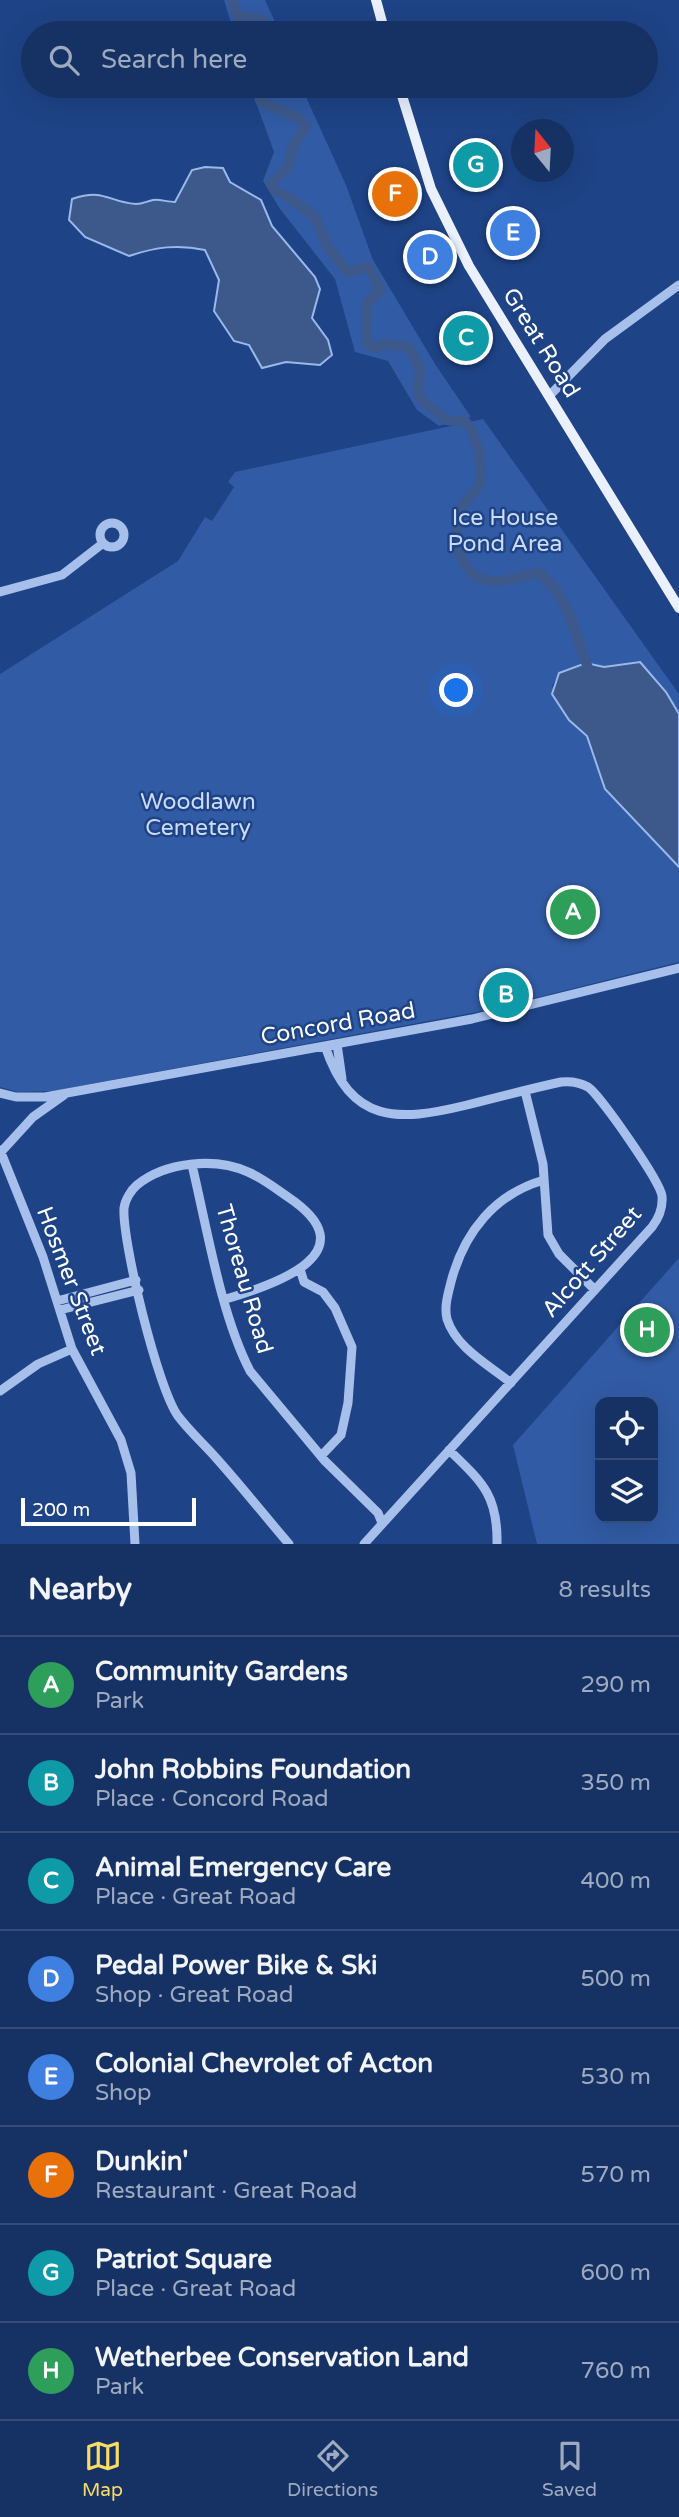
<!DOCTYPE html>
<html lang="en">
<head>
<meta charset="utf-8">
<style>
	body { margin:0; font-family:"Varela Round",sans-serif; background:#233e6d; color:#f1f3f6 }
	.controls { position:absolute; right:21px; bottom:21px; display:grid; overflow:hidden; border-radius:14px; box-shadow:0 7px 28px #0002 }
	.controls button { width:63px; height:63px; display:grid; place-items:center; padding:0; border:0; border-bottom:2px solid #354d78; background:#163264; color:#f1f3f6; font:35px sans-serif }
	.compass { position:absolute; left:511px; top:119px; width:63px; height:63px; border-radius:50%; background:#163264; box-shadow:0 7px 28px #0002; rotate:342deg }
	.scale { position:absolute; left:21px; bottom:18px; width:175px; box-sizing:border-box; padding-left:7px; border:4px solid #fff; border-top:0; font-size:19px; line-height:24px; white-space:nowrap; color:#fff; -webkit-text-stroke:5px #1e4386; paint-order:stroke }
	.you { position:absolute; left:457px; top:691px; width:24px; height:24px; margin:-18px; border:5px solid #fff; border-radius:50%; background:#1a73e8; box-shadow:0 0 0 10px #1a73e833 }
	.badge { display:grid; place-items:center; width:46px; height:46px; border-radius:50%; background:#fadb65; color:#fff; font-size:23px; font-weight:700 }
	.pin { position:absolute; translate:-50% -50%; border:4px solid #fff; box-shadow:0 2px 7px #0006 }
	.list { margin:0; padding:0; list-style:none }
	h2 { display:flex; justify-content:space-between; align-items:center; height:91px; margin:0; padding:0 28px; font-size:30px }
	h2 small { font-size:23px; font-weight:400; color:#9eaabf }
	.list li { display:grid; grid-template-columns:46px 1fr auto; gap:21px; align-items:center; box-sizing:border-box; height:98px; padding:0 28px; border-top:2px solid #354d78 }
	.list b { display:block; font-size:26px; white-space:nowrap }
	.list p { margin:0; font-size:23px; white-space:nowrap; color:#9eaabf }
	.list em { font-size:23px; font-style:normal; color:#9eaabf }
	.icon { flex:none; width:38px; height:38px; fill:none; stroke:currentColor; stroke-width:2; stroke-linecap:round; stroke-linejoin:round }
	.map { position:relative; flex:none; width:679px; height:1544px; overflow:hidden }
	.search { position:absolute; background:#163264; box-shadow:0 7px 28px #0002; left:21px; right:21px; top:21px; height:77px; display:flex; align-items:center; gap:18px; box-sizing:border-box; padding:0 24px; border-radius:38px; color:#9eaabf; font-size:26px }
	.sheet { height:875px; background:#163264 }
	nav { display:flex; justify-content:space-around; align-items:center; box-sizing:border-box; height:98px; border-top:2px solid #354d78; background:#163264; font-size:19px; color:#9eaabf }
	nav a { display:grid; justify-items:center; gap:4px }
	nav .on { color:#fadb65 }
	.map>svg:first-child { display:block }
</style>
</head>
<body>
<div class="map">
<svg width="679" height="1544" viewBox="0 0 679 1544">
	<rect width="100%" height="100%" fill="#1e4386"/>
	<path fill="#315ba4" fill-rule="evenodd" d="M 224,0 L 265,0 L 280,33 L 234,33 Z
		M 250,86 L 301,86 L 346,185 L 373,260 L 435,364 L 471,417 L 439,426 L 417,410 L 388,361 L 355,352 L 335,279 L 280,209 L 263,181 L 274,152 Z
		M 483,419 L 679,694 L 679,714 L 666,692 L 639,662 L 604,667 L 586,663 L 559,673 L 552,686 L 569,720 L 587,735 L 605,789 L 679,867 L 679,962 L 519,1002 L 514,986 L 490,996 L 493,1009 L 53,1091 L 18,1092 L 0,1087 L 0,674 L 178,561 L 205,517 L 212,521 L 234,487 L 228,482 L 235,472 Z
		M 679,1258 L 679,1544 L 537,1544 L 513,1445 ZM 600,1402 L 653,1402 L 653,1518 L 600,1518 Z"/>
	<path fill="#3d588a" stroke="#99b9ec" stroke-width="2" d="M 205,167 L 223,168 L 230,182 L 261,200 L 272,226 L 315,277 L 320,289 L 312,318 L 328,340 L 332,355 L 320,365 L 286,362 L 262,368 L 249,345 L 234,341 L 214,311 L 219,280 L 205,250 C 177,244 156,247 129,256 L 85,237 L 69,220 L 72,199 C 106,188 107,202 136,204 C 143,204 147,201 153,200 C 159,199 168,202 175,202 L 192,170 Z
		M 640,662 L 666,692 L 679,714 L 679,867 L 605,789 L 587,736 L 569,720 L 552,694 L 559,673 L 586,663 L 604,667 Z"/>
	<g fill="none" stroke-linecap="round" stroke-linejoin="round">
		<path stroke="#3d588a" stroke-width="10" d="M 232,0 L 238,17 C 254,19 265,14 272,33
			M 270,86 L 259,94 L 260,101 L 298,118 L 306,126 L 292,148 L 289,166 L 271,184 L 275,191 L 286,195 L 315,217 L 326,244 L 347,272 L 369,267 L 380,290 L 366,305 L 366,343 L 375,348 L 384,344 L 409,347 L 420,369 L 418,394 L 422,400 L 446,420 L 466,422 C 477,437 488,476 475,492 C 470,499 461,504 459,513 C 452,538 460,580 492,581 C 508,582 523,575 539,573 C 572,599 575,639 591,675"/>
		<path stroke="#a6bfeb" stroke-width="9" d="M 549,396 L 605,339 L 679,285
			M100 535a12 12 0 1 1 24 0a12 12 0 1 1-24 0Z
			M 0,592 L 62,575 L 102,544
			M 337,1044 L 342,1079
			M 325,1046 C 351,1124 397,1122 467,1105 C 498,1097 529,1089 561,1082 C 571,1081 579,1082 588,1087 C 600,1095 660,1181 662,1196 C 663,1208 659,1218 652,1227 L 364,1544
			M 525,1091 L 543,1164 L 548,1235 L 559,1254 L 595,1290
			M 0,1093 L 16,1097 L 45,1097 L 472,1019 L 679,968
			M 0,1150 L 43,1257 L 72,1349 L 121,1440 L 131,1473 L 135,1544
			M 1,1152 L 33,1117 L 64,1095
			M 192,1165 C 207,1228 221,1315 250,1371 L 325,1461 L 378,1513 L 382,1523
			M 300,1269 L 304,1282 L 323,1292 L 335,1308 L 352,1347 L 348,1403 L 341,1435 L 321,1456
			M 226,1299 C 277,1284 370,1252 288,1197 C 275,1188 262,1178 248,1172 C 215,1157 165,1162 137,1185 C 131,1190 125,1200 124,1208 C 122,1242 158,1389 178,1416 C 190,1432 205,1445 217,1459 C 242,1487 265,1516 289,1544
			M 57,1301 L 136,1280
			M 60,1310 L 139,1290
			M 511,1383 C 489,1365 456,1348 447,1319 C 444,1307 448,1294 451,1282 C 464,1232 495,1194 544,1180
			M 0,1391 L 38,1364 L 72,1349
			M 449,1450 C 482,1482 498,1495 497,1544"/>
		<path stroke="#eaf0fe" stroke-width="10" d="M 376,0 L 385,33
			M 399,86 L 431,189 L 469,266 L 679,608"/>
	</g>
	<g text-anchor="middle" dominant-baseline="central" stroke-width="5" stroke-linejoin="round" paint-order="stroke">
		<g font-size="23" fill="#fff" stroke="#1e4386">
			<text transform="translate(541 343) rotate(58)">Great Road</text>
			<text transform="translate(338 1024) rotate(-10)">Concord Road</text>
			<text transform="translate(592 1262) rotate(-49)">Alcott Street</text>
			<text transform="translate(244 1279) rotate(74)">Thoreau Road</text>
			<text transform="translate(71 1281) rotate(69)">Hosmer Street</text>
		</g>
		<g font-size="23" fill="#cbdbf8" stroke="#1e4386">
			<text x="505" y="518">Ice House<tspan x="505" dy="26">Pond Area</tspan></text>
			<text x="198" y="802">Woodlawn<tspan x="198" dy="26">Cemetery</tspan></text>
		</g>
	</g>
</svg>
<div class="controls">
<button><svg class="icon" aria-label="locate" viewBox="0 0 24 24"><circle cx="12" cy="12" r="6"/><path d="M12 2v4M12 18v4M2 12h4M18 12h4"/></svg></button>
<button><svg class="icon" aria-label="layers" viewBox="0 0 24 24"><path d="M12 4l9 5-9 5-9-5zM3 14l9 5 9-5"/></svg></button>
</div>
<svg class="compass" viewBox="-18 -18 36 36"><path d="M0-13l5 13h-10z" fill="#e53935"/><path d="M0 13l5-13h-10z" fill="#9eaabf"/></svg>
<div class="scale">200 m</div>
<div class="you"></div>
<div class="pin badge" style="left:573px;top:912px;background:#2e9e5b">A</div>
<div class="pin badge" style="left:506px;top:995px;background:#0f9aa8">B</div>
<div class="pin badge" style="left:466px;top:338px;background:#0f9aa8">C</div>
<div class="pin badge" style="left:430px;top:257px;background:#3f7fe0">D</div>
<div class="pin badge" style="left:513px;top:233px;background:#3f7fe0">E</div>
<div class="pin badge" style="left:395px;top:194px;background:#e8710a">F</div>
<div class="pin badge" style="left:476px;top:165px;background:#0f9aa8">G</div>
<div class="pin badge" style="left:647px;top:1330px;background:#2e9e5b">H</div>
<div class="search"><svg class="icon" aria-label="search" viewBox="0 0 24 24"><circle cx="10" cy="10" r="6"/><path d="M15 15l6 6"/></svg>Search here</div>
</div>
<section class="sheet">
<h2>Nearby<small>8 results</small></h2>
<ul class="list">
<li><span class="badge" style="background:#2e9e5b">A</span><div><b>Community Gardens</b><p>Park</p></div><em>290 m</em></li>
<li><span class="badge" style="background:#0f9aa8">B</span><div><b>John Robbins Foundation</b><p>Place · Concord Road</p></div><em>350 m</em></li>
<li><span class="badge" style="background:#0f9aa8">C</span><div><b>Animal Emergency Care</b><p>Place · Great Road</p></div><em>400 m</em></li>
<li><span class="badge" style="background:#3f7fe0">D</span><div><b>Pedal Power Bike &amp; Ski</b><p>Shop · Great Road</p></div><em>500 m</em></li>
<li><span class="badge" style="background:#3f7fe0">E</span><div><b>Colonial Chevrolet of Acton</b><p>Shop</p></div><em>530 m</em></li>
<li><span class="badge" style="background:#e8710a">F</span><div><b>Dunkin'</b><p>Restaurant · Great Road</p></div><em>570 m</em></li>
<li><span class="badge" style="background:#0f9aa8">G</span><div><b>Patriot Square</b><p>Place · Great Road</p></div><em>600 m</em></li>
<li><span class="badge" style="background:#2e9e5b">H</span><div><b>Wetherbee Conservation Land</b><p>Park</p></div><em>760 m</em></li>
</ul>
</section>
<nav>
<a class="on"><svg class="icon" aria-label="map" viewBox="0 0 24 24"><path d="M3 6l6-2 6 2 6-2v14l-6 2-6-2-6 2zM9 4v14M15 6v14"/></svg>Map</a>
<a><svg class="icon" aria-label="directions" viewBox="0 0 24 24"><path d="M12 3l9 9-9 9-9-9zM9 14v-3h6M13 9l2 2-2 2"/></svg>Directions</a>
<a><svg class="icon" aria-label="saved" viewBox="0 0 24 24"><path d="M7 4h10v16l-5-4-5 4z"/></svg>Saved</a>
</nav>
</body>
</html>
